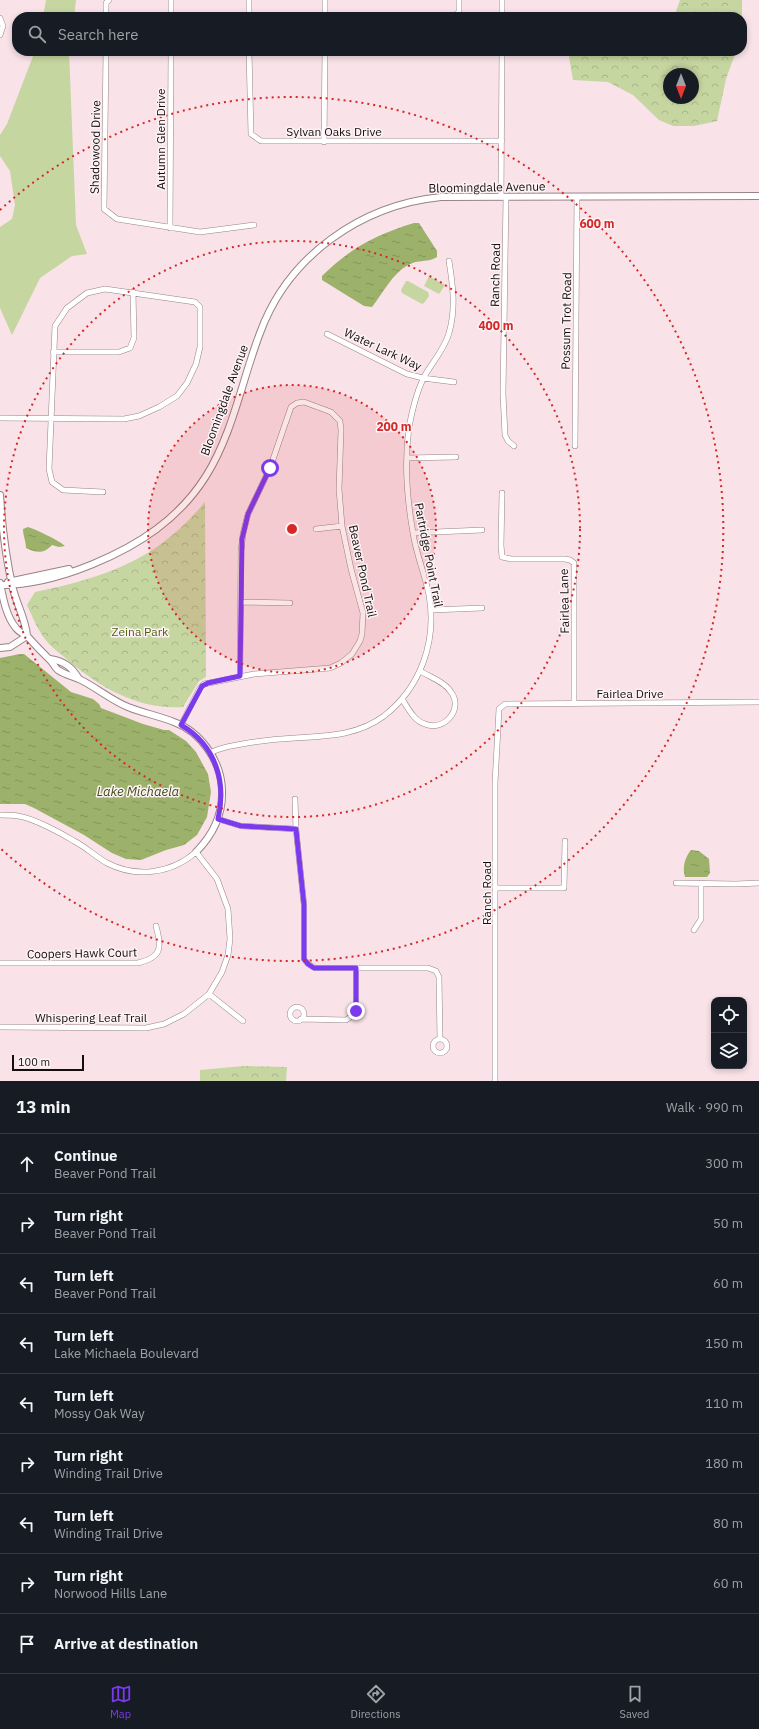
<!DOCTYPE html>
<html lang="en">
<head>
<meta charset="utf-8">
<style>
	body { margin:0; font-family:"IBM Plex Sans",sans-serif; background:#242831; color:#f1f3f6 }
	.controls { position:absolute; right:12px; bottom:12px; display:grid; overflow:hidden; border-radius:8px; box-shadow:0 2px 6px #0003 }
	.controls button { width:36px; height:36px; display:grid; place-items:center; padding:0; border:0; border-bottom:1px solid #363941; background:#171b24; color:#f1f3f6; font:20px sans-serif }
	.compass { position:absolute; left:663px; top:68px; width:36px; height:36px; border-radius:50%; background:#171b24; box-shadow:0 2px 6px #0003; rotate:180deg }
	.scale { position:absolute; left:12px; bottom:10px; width:72px; box-sizing:border-box; padding-left:4px; border:2px solid #150e10; border-top:0; font-size:11px; line-height:14px; white-space:nowrap; color:#150e10; -webkit-text-stroke:3px #fdf3f5; paint-order:stroke }
	.stop { position:absolute; width:12px; height:12px; margin:-9px; border:3px solid #7c3aed; border-radius:50%; background:#fff }
	.stop.end { background:#7c3aed; border-color:#fff; box-shadow:0 1px 4px #0008 }
	.list { margin:0; padding:0; list-style:none }
	h2 { display:flex; justify-content:space-between; align-items:center; height:52px; margin:0; padding:0 16px; font-size:17px }
	h2 small { font-size:13px; font-weight:400; color:#9ea1a6 }
	.list li { display:grid; grid-template-columns:26px 1fr auto; gap:12px; align-items:center; box-sizing:border-box; height:60px; padding:0 16px; border-top:1px solid #363941 }
	.list b { display:block; font-size:15px; white-space:nowrap }
	.list p { margin:0; font-size:13px; white-space:nowrap; color:#9ea1a6 }
	.list em { font-size:13px; font-style:normal; color:#9ea1a6 }
	.icon { flex:none; width:22px; height:22px; fill:none; stroke:currentColor; stroke-width:2; stroke-linecap:round; stroke-linejoin:round }
	.map { position:relative; flex:none; width:759px; height:1081px; overflow:hidden }
	.search { position:absolute; background:#171b24; box-shadow:0 2px 6px #0003; left:12px; right:12px; top:12px; height:44px; display:flex; align-items:center; gap:10px; box-sizing:border-box; padding:0 14px; border-radius:16px; color:#9ea1a6; font-size:15px }
	.sheet { height:592px; background:#171b24 }
	nav { display:flex; justify-content:space-around; align-items:center; box-sizing:border-box; height:56px; border-top:1px solid #363941; background:#171b24; font-size:11px; color:#9ea1a6 }
	nav a { display:grid; justify-items:center; gap:2px }
	nav .on { color:#7c3aed }
	.map>svg:first-child { display:block }
</style>
</head>
<body>
<div class="map">
<svg width="759" height="1081" viewBox="0 0 759 1081">
	<defs>
		<pattern id="forest-crowns" width="20" height="18" patternUnits="userSpaceOnUse"><rect width="20" height="18" fill="#c5d6a0"/><path d="M2 6a3 3 0 1 1 6 0M12 15a3 3 0 1 1 6 0" fill="none" stroke="#a8b689"/></pattern>
		<pattern id="water-ripples" width="26" height="14" patternUnits="userSpaceOnUse"><rect width="26" height="14" fill="#9cb169"/><path d="M2 4q2-2 4 0t4 0M15 11q2-2 4 0t4 0" fill="none" stroke="#86975a"/></pattern>
	</defs>
	<rect width="100%" height="100%" fill="#f9e2e8"/>
	<path fill="#c5d6a0" d="M 46,0 L 76,0 L 74,17 L 43,17 Z
		M 35,51 L 69,51 L 76,225 L 87,254 L 72,256 L 40,278 L 12,335 L 0,308 L 0,227 L 12,219 L 15,205 L 10,171 L 0,156 L 0,135 L 7,124 Z
		M 429,276 L 445,285 L 439,294 L 424,286 Z
		M 406,281 L 408,281 L 428,292 L 429,296 L 424,303 L 422,304 L 402,293 L 401,290 Z"/>
	<path fill="url(#forest-crowns)" fill-rule="evenodd" d="M 680,0 L 742,0 L 742,24 L 742,17 L 674,17 Z
		M 568,51 L 736,51 L 726,79 L 717,121 L 694,126 L 673,126 L 659,120 L 633,95 L 608,82 L 573,80 ZM 669,74 L 693,74 L 693,98 L 669,98 Z
		M 205,502 L 206,677 L 199,681 L 183,707 C 139,710 103,689 70,662 C 64,656 56,651 49,644 C 39,633 33,618 27,605 L 35,592 C 107,577 157,560 205,502 Z
		M 244,1066 L 287,1067 L 286,1081 L 200,1081 L 200,1070 Z"/>
	<path fill="url(#water-ripples)" d="M 414,223 L 419,223 L 437,251 L 437,257 C 428,263 418,259 408,265 C 392,274 383,293 372,307 L 364,306 L 322,280 L 322,276 C 349,249 377,234 414,223 Z
		M 28,527 C 35,529 60,541 65,546 L 59,547 L 52,545 C 44,554 36,553 26,548 C 26,541 23,536 23,529 Z
		M 20,654 L 24,654 L 71,692 L 93,699 L 99,704 L 101,708 L 143,724 L 164,730 L 169,730 L 186,741 L 196,752 L 208,774 L 211,792 L 207,817 L 197,835 L 184,845 L 166,850 L 141,860 L 126,859 L 112,853 L 84,835 L 34,808 L 25,804 L 0,804 L 0,658 Z
		M 691,850 L 699,851 L 709,859 L 710,873 L 707,877 L 685,877 C 682,868 685,857 691,850 Z"/>
	<g fill="none" stroke-linecap="round" stroke-linejoin="round">
		<defs>
			<path id="minor" d="M 249,0 L 249,17
				M 325,0 L 325,17
				M 106,17 L 106,3 L 109,0
				M 171,17 L 171,0
				M 455,17 L 459,11 L 459,0
				M 502,17 L 502,0
				M 0,18 L 3,26 L 0,35
				M 106,51 L 104,209 L 117,219 L 200,232 L 254,225
				M 249,51 L 251,134 L 261,141 L 502,141
				M 324,142 L 325,51
				M 501,197 L 502,51
				M 506,197 L 503,394 L 505,435 L 508,441 L 514,446
				M 170,228 L 171,51
				M 327,334 L 407,374 L 423,378 L 454,382
				M 53,352 L 119,352 L 130,348 L 134,338 L 133,292
				M 0,418 L 124,419 L 139,416 L 159,407 L 177,396 L 187,383 L 196,364 L 200,347 L 200,307 L 195,302 L 105,289 L 87,293 L 67,308 L 55,326 L 49,469 L 52,482 L 63,490 L 103,492
				M 575,446 L 577,197
				M 407,458 L 456,457
				M 502,493 L 501,545 L 502,557 L 511,559 L 565,559 L 570,560 L 574,563 L 574,703
				M 316,529 L 342,526
				M 413,533 L 482,530
				M 241,602 L 290,603
				M 431,610 L 482,608
				M 402,699 C 408,708 414,721 425,724 C 444,732 464,709 451,692 C 445,682 430,677 420,671
				M 181,725 L 200,688 L 204,684 L 254,674 L 330,668 L 341,663 L 352,654 L 360,641 L 362,634 L 363,613 L 351,569 L 342,526 L 339,489 L 341,430 L 340,421 L 331,412 L 304,402 L 297,403 L 291,407 L 270,468 L 248,514 L 243,534 L 241,551 L 240,676
				M 210,753 C 220,747 231,746 242,744 C 259,741 277,739 295,738 C 326,736 357,736 384,716 C 421,687 437,641 429,595 C 425,574 416,554 413,533 C 407,499 404,463 409,427 C 412,411 416,394 423,379 C 431,363 444,351 449,333 C 456,309 453,286 449,261
				M 295,799 L 296,829 L 304,905 L 304,959 L 308,964 L 315,968 L 428,968 L 436,971 L 439,977 L 440,1039
				M 0,815 C 6,815 12,815 18,816 C 33,818 61,833 74,841 C 86,847 96,857 107,863 C 136,878 171,874 196,852 L 217,879 L 228,909 L 230,939 L 228,955 L 222,972 L 209,994 L 184,1014 L 164,1024 L 146,1028 L 0,1027
				M 218,819 L 241,826 L 296,829
				M 676,883 L 736,884 L 759,883
				M 496,888 L 564,888 L 565,841
				M 694,930 L 701,919 L 701,883
				M 0,963 L 138,963 C 162,957 162,948 156,926
				M 209,994 L 243,1021
				M290 1014a7 7 0 1 1 14 0a7 7 0 1 1-14 0Z
				M 301,1019 L 346,1020 L 352,1016 L 356,1011 L 356,968
				M433 1046a7 7 0 1 1 14 0a7 7 0 1 1-14 0Z
				M 495,1081 L 495,783 L 499,709 L 505,704 L 759,702"/>
			<path id="tertiary" d="M 0,495 C 2,526 6,559 13,589 C 17,605 26,620 27,636
				M 8,582 L 69,569
				M 0,583 C 3,598 6,616 16,628 C 19,632 24,634 28,637 C 35,645 42,652 49,659 C 53,662 54,667 58,670 C 65,675 73,676 81,680 C 97,688 111,700 128,707 C 143,713 159,716 174,722 C 201,732 221,761 222,790 C 223,815 213,835 196,852
				M 0,585 C 31,585 64,576 93,564 C 139,545 179,519 206,476 C 233,433 242,380 260,333 C 288,256 361,205 441,197 L 759,196
				M 0,648 L 10,647 L 27,636
				M 50,659 C 64,661 72,667 79,679"/>
		</defs>
		<use href="#minor" stroke="#988389" stroke-width="6"/>
		<use href="#tertiary" stroke="#988389" stroke-width="8"/>
		<use href="#minor" stroke="#fff" stroke-width="5"/>
		<use href="#tertiary" stroke="#fff" stroke-width="6"/>
	</g>
	<g fill="none" stroke-linecap="round" stroke-linejoin="round">
		<path stroke="#7c3aed" stroke-width="5" d="M 270,468 L 248,514 L 242,539 L 240,676 L 208,683 L 202,686 L 181,725 C 215,745 227,781 218,819 L 241,826 L 296,829 L 304,905 L 304,959 L 308,964 L 314,968 L 356,968 L 356,1011"/>
	</g>
	<circle cx="292" cy="529" r="144" fill="#d62828" fill-opacity=".12"/>
	<g fill="none" stroke="#d62828" stroke-width="2" stroke-dasharray="2 4">
		<circle cx="292" cy="529" r="144"/>
		<circle cx="292" cy="529" r="288"/>
		<path d="M0 210A432 432 0 1 1 0 848"/>
	</g>
	<g text-anchor="middle" dominant-baseline="central" stroke-width="3" stroke-linejoin="round" paint-order="stroke">
		<g font-size="12" fill="#150e10" stroke="#fdf3f5">
			<text x="334" y="131">Sylvan Oaks Drive</text>
			<text transform="translate(160 139) rotate(-90)">Autumn Glen Drive</text>
			<text transform="translate(95 147) rotate(-89)">Shadowood Drive</text>
			<text transform="translate(487 187) rotate(-1)">Bloomingdale Avenue</text>
			<text transform="translate(495 275) rotate(-89)">Ranch Road</text>
			<text transform="translate(566 321) rotate(-89)">Possum Trot Road</text>
			<text transform="translate(383 349) rotate(25)">Water Lark Way</text>
			<text transform="translate(224 400) rotate(-70)">Bloomingdale Avenue</text>
			<text transform="translate(429 555) rotate(79)">Partridge Point Trail</text>
			<text transform="translate(363 571) rotate(78)">Beaver Pond Trail</text>
			<text transform="translate(564 601) rotate(-91)">Fairlea Lane</text>
			<text x="630" y="693">Fairlea Drive</text>
			<text transform="translate(486 893) rotate(-90)">Ranch Road</text>
			<text transform="translate(82 953) rotate(-1)">Coopers Hawk Court</text>
			<text x="91" y="1017">Whispering Leaf Trail</text>
		</g>
		<g font-size="12" fill="#4e5f0e" stroke="#fdf3f5">
			<text x="140" y="631">Zeina Park</text>
		</g>
		<g font-size="13" font-style="italic" fill="#3f4c17" stroke="#fdf3f5">
			<text x="138" y="791">Lake Michaela</text>
		</g>
	</g>
	<circle cx="292" cy="529" r="6" fill="#d62828" stroke="#fdf3f5" stroke-width="2"/>
	<g font-size="12" text-anchor="middle" font-weight="bold" fill="#d62828" stroke="#fdf3f5" stroke-width="3" stroke-linejoin="round" paint-order="stroke">
		<text x="597" y="228">600 m</text>
		<text x="496" y="330">400 m</text>
		<text x="394" y="431">200 m</text>
	</g>
</svg>
<div class="controls">
<button><svg class="icon" aria-label="locate" viewBox="0 0 24 24"><circle cx="12" cy="12" r="6"/><path d="M12 2v4M12 18v4M2 12h4M18 12h4"/></svg></button>
<button><svg class="icon" aria-label="layers" viewBox="0 0 24 24"><path d="M12 4l9 5-9 5-9-5zM3 14l9 5 9-5"/></svg></button>
</div>
<svg class="compass" viewBox="-18 -18 36 36"><path d="M0-13l5 13h-10z" fill="#e53935"/><path d="M0 13l5-13h-10z" fill="#9ea1a6"/></svg>
<div class="scale">100 m</div>
<div class="stop" style="left:270px;top:468px"></div>
<div class="stop end" style="left:356px;top:1011px"></div>
<div class="search"><svg class="icon" aria-label="search" viewBox="0 0 24 24"><circle cx="10" cy="10" r="6"/><path d="M15 15l6 6"/></svg>Search here</div>
</div>
<section class="sheet">
<h2>13 min<small>Walk · 990 m</small></h2>
<ul class="list">
<li><svg class="icon" aria-label="ahead" viewBox="0 0 24 24"><path d="M12 20V5M6 11l6-6 6 6"/></svg><div><b>Continue</b><p>Beaver Pond Trail</p></div><em>300 m</em></li>
<li><svg class="icon" aria-label="right" viewBox="0 0 24 24"><path d="M7 20v-9h11M14 6l5 5-5 5"/></svg><div><b>Turn right</b><p>Beaver Pond Trail</p></div><em>50 m</em></li>
<li><svg class="icon" aria-label="left" viewBox="0 0 24 24"><path d="M17 20v-9H6M10 6l-5 5 5 5"/></svg><div><b>Turn left</b><p>Beaver Pond Trail</p></div><em>60 m</em></li>
<li><svg class="icon" aria-label="left" viewBox="0 0 24 24"><path d="M17 20v-9H6M10 6l-5 5 5 5"/></svg><div><b>Turn left</b><p>Lake Michaela Boulevard</p></div><em>150 m</em></li>
<li><svg class="icon" aria-label="left" viewBox="0 0 24 24"><path d="M17 20v-9H6M10 6l-5 5 5 5"/></svg><div><b>Turn left</b><p>Mossy Oak Way</p></div><em>110 m</em></li>
<li><svg class="icon" aria-label="right" viewBox="0 0 24 24"><path d="M7 20v-9h11M14 6l5 5-5 5"/></svg><div><b>Turn right</b><p>Winding Trail Drive</p></div><em>180 m</em></li>
<li><svg class="icon" aria-label="left" viewBox="0 0 24 24"><path d="M17 20v-9H6M10 6l-5 5 5 5"/></svg><div><b>Turn left</b><p>Winding Trail Drive</p></div><em>80 m</em></li>
<li><svg class="icon" aria-label="right" viewBox="0 0 24 24"><path d="M7 20v-9h11M14 6l5 5-5 5"/></svg><div><b>Turn right</b><p>Norwood Hills Lane</p></div><em>60 m</em></li>
<li><svg class="icon" aria-label="arrive" viewBox="0 0 24 24"><path d="M6 21V4h12l-3 4 3 4H6"/></svg><div><b>Arrive at destination</b></div></li>
</ul>
</section>
<nav>
<a class="on"><svg class="icon" aria-label="map" viewBox="0 0 24 24"><path d="M3 6l6-2 6 2 6-2v14l-6 2-6-2-6 2zM9 4v14M15 6v14"/></svg>Map</a>
<a><svg class="icon" aria-label="directions" viewBox="0 0 24 24"><path d="M12 3l9 9-9 9-9-9zM9 14v-3h6M13 9l2 2-2 2"/></svg>Directions</a>
<a><svg class="icon" aria-label="saved" viewBox="0 0 24 24"><path d="M7 4h10v16l-5-4-5 4z"/></svg>Saved</a>
</nav>
</body>
</html>
